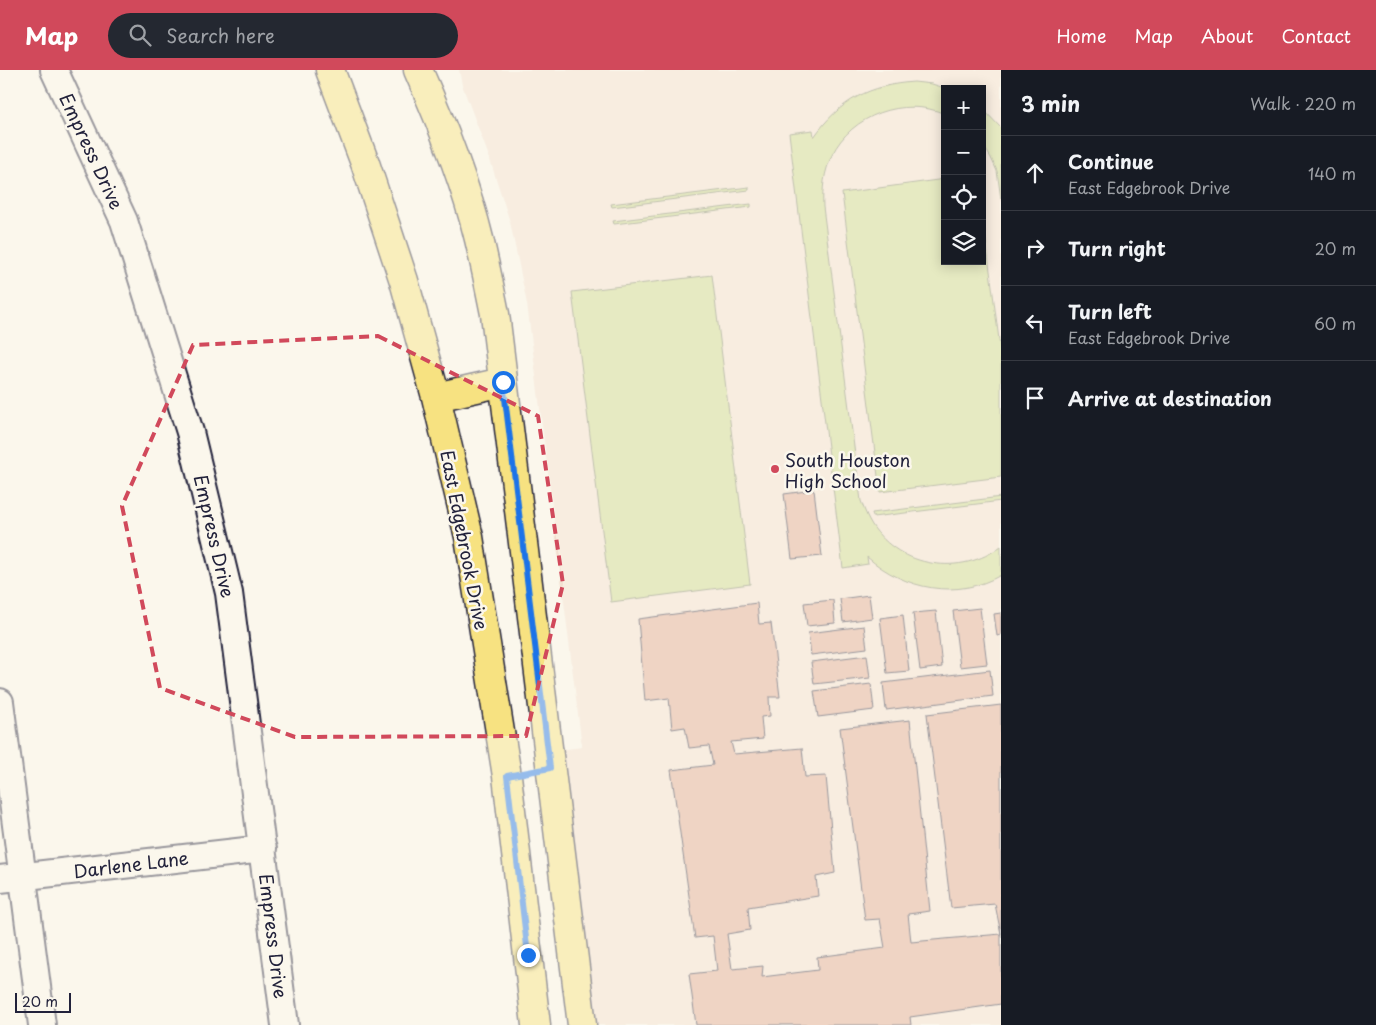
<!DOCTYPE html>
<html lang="en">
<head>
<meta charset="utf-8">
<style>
	body { margin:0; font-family:"Playpen Sans",sans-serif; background:#242831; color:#f1f3f6 }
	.controls { position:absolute; right:15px; top:15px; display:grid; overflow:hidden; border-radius:0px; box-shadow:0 2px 12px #0003 }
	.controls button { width:45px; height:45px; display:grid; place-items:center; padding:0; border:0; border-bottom:1px solid #363941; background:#171b24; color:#f1f3f6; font:25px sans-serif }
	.scale { position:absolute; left:15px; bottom:12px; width:56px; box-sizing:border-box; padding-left:5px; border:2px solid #22223b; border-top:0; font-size:14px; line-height:18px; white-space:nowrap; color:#22223b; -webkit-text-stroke:4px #fbf7ec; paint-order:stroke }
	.stop { position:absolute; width:15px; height:15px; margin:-11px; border:4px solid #1a73e8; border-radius:50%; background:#fff }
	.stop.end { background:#1a73e8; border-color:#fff; box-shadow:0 1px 5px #0008 }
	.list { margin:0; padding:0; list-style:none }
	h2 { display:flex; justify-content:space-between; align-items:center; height:65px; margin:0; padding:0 20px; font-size:21px }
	h2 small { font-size:16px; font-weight:400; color:#9ea1a6 }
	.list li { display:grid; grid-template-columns:32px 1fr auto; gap:15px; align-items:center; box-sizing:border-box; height:75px; padding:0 20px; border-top:1px solid #363941 }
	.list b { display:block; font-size:19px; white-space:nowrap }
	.list p { margin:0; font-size:16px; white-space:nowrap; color:#9ea1a6 }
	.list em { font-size:16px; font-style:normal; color:#9ea1a6 }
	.icon { flex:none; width:28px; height:28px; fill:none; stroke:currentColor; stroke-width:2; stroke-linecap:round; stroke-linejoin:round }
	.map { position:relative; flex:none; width:1001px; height:955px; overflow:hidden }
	header { display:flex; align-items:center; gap:30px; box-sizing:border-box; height:70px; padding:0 25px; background:#d1495b; color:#fff }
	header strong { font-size:24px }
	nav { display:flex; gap:28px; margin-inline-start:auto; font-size:18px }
	.search { width:350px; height:45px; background:#242831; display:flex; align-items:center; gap:12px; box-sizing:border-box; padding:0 18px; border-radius:28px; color:#9ea1a6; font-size:19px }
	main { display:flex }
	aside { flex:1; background:#171b24 }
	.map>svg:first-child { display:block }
</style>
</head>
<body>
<header>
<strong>Map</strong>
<div class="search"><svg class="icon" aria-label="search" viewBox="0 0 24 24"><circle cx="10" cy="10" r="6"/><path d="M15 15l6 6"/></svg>Search here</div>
<nav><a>Home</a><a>Map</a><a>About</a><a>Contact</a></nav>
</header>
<main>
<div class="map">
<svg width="1001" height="955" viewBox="0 0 1001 955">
	<rect width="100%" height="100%" fill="#fbf7ec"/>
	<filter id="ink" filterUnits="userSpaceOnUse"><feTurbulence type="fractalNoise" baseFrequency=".02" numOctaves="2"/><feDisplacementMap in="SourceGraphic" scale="10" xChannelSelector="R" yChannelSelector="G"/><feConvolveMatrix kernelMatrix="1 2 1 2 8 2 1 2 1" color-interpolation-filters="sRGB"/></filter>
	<g filter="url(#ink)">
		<path fill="#f3e0d1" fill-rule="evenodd" d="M 459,0 L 1001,0 L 1001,955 L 592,955 L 559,680 L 582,677 L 527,234 L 510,152 L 488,84 L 462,15 ZM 945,19 L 982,19 L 982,191 L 945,191 Z"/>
		<path fill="#cdda8e" stroke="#787e64" d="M 914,12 L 932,14 L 948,19 L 945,19 L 945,44 C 904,26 851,45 832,85 C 824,102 822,119 823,137 L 861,431 C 864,439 867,447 872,455 C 900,498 962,507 1001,476 L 1001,505 C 957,530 905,520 867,487 L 868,494 L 843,498 L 789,63 L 813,60 L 814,67 C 840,30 870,15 914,12 Z
			M 982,38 L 1001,58 L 1001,129 L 997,101 L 991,88 L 982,73 Z
			M 945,109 L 945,191 L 982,191 L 982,140 L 1001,285 L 1001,407 L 880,422 L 842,123 Z
			M 749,117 L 749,120 L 612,137 L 611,134 Z
			M 751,134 L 751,137 L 614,154 L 613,151 Z
			M 712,205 L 750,514 L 611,532 L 572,222 Z
			M 1001,427 L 1001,431 L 873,447 L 872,443 Z"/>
		<path fill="#dfa993" stroke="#22223b" d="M 814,420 L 822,486 L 792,489 L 784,424 Z
			M 869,525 L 872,548 L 843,552 L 840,529 Z
			M 833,530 L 835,553 L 807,556 L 804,533 Z
			M 757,533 L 759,554 L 771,553 L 780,627 L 769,627 L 770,646 L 761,647 L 763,669 L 731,672 L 734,684 L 802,678 L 805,707 L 826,706 L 835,803 L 816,807 L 818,826 L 748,837 L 750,860 L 727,864 L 732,899 L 763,896 L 762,907 L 818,900 L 817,887 L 885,878 L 880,849 L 865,850 L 840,658 L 910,650 L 930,841 L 908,844 L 911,872 L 1001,864 L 995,834 L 951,838 L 927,644 L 1001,635 L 1001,934 L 910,947 L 911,955 L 696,955 L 689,904 L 717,901 L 713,866 L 695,868 L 671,700 L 713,695 L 709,676 L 689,678 L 685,657 L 672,659 L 669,628 L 645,631 L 638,549 Z
			M 980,538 L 987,594 L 960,597 L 953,541 Z
			M 936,541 L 942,597 L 920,600 L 913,543 Z
			M 1001,543 L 1001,565 L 997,566 L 994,544 Z
			M 903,545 L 909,601 L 887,603 L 880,548 Z
			M 864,556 L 867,578 L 811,585 L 808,563 Z
			M 867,585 L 870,608 L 814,614 L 811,592 Z
			M 990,600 L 993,626 L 886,640 L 883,613 Z
			M 871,614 L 874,640 L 818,647 L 814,621 Z"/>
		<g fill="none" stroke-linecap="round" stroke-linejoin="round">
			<defs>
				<path id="minor" d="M 54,0 L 124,151 L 190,362 L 229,523 L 285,955
					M 0,632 L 42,955
					M 0,809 L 263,779"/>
				<path id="major" d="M 330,0 L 365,93 L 404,211 L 436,327 L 469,467 L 507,706 L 536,955
					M 418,0 C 442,54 465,111 479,169 C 485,194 490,219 495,244 L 582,955
					M 436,327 L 503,312"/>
			</defs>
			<use href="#minor" stroke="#22223b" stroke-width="30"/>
			<use href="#major" stroke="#22223b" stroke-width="31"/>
			<use href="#minor" stroke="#fbf7ec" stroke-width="26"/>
			<use href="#major" stroke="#f7e281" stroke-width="28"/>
		</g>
	</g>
	<g fill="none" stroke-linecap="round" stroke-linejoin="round" filter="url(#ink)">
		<path stroke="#1a73e8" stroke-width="6" d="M 503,312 L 550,698 L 507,706 L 528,885"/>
	</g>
	<path d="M0 0H1001V955H0ZM 378,266 L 538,346 L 563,514 L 526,666 L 295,667 L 160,618 L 122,436 L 193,275 Z" fill="#fbf7ec" fill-opacity=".55" fill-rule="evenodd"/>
	<path fill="none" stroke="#d1495b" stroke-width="4" stroke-dasharray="10 6" stroke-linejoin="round" d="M 378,266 L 538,346 L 563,514 L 526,666 L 295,667 L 160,618 L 122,436 L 193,275 Z"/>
	<circle fill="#d1495b" stroke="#fbf7ec" stroke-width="2" cx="775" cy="399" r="5"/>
	<g text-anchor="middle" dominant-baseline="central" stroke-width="5" stroke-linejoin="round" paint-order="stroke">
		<g font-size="18" fill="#22223b" stroke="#fbf7ec">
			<text transform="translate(92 81) rotate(65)">Empress Drive</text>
			<text transform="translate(215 466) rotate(77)">Empress Drive</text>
			<text transform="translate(465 470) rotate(79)">East Edgebrook Drive</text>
			<text transform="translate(131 794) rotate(-7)">Darlene Lane</text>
			<text transform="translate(274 866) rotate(83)">Empress Drive</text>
		</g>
		<g font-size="18" fill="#22223b" stroke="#fbf7ec" text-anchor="start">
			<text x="785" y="389">South Houston<tspan x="785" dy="21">High School</tspan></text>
		</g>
	</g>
</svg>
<div class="controls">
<button>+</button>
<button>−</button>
<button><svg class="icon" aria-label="locate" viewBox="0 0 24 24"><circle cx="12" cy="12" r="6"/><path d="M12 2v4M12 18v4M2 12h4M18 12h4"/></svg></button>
<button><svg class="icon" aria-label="layers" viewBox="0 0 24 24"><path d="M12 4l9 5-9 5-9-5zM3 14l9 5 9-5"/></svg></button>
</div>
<div class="scale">20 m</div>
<div class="stop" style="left:503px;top:312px"></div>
<div class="stop end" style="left:528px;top:885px"></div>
</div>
<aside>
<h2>3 min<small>Walk · 220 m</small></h2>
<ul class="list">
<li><svg class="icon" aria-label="ahead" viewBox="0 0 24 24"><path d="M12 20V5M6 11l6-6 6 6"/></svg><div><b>Continue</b><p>East Edgebrook Drive</p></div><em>140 m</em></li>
<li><svg class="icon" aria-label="right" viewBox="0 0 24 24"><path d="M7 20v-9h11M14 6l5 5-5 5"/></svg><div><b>Turn right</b></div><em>20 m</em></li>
<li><svg class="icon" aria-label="left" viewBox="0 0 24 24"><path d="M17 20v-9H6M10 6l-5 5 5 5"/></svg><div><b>Turn left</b><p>East Edgebrook Drive</p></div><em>60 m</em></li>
<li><svg class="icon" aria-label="arrive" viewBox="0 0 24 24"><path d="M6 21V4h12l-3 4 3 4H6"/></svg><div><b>Arrive at destination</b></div></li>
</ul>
</aside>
</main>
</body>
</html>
